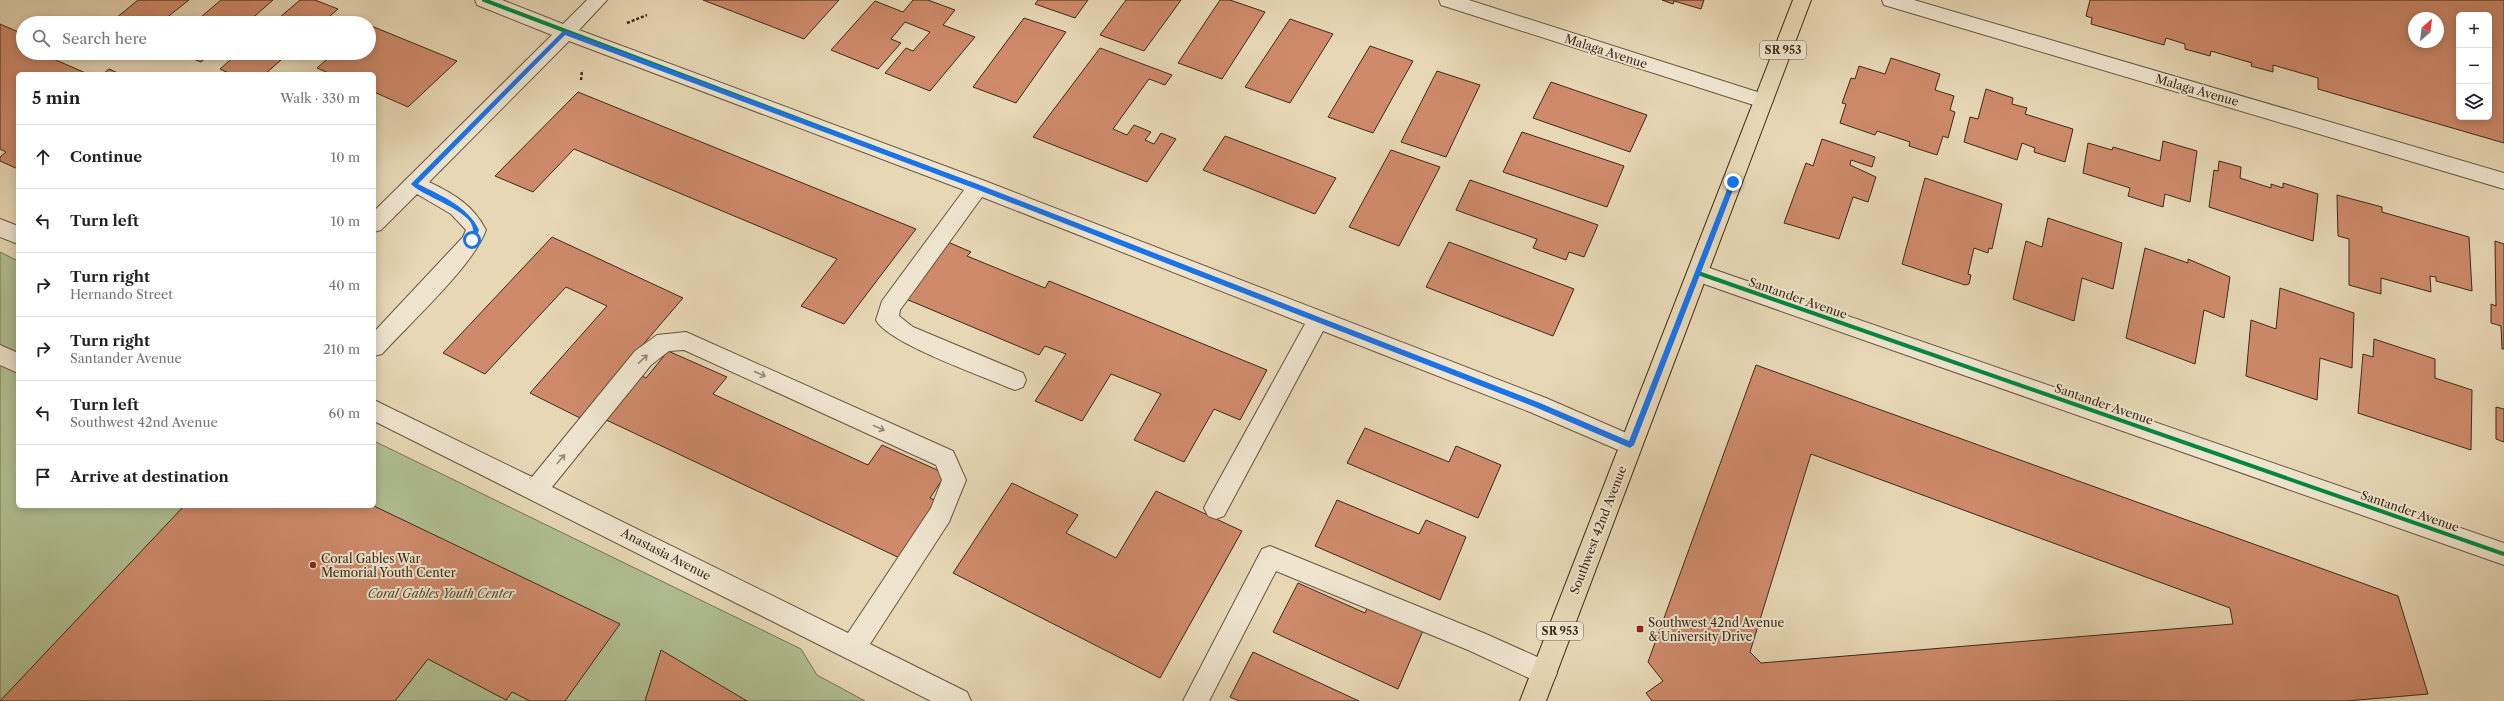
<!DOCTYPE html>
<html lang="en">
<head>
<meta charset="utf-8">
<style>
	body { margin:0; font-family:"Libre Caslon Text",serif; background:#f2f2f2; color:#202124 }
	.controls { position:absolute; right:12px; top:12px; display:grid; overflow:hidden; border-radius:6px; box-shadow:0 2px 10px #0003 }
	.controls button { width:36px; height:36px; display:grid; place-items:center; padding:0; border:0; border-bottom:1px solid #e0e0e0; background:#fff; color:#202124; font:20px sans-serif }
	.compass { position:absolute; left:2408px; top:12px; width:36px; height:36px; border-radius:50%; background:#fff; box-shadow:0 2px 10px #0003; rotate:28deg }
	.stop { position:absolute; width:12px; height:12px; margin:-9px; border:3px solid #1a73e8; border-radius:50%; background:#fff }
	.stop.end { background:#1a73e8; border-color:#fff; box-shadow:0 1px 4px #0008 }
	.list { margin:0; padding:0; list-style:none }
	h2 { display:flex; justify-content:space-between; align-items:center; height:52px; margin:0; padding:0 16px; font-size:17px }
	h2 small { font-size:13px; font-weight:400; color:#757577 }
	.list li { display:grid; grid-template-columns:26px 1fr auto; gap:12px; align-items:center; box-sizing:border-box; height:64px; padding:0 16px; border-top:1px solid #e0e0e0 }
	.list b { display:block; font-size:15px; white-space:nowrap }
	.list p { margin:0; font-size:13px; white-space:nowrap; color:#757577 }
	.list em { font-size:13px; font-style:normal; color:#757577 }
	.icon { flex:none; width:22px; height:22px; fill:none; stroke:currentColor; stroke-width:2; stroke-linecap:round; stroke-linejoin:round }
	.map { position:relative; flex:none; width:2504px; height:701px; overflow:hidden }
	.search { position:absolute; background:#fff; box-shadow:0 2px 10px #0003; left:16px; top:16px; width:360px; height:44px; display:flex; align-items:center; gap:10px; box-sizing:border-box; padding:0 14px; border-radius:22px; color:#757577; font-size:15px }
	.panel { position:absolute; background:#fff; box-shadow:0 2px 10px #0003; left:16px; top:72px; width:360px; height:436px; border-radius:6px }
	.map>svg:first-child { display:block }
</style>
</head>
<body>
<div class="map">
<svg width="2504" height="701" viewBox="0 0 2504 701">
	<rect width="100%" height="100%" fill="#e7d7b5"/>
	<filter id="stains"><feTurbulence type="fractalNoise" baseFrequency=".005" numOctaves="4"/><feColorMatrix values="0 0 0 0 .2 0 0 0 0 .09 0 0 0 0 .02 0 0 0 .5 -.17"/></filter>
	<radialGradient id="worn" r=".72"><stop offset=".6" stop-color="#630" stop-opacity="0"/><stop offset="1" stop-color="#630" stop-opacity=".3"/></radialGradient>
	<path fill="#b0bf92" stroke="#767555" d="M 0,252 L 18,261 L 18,506 L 374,506 L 374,441 L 801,649 L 817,675 L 865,701 L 0,701 Z"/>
	<path fill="#ce8a6b" stroke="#3d2b18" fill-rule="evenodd" d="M 138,0 L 189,0 L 160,23 L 110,23 Z
		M 221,0 L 273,0 L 247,23 L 194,23 Z
		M 300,0 L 315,0 L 338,9 L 322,23 L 273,23 Z
		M 703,0 L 839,0 L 804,39 Z
		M 913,0 L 928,0 L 955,10 L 943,25 L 975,37 L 930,91 L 885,73 L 906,48 L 913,51 L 930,32 L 905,22 L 891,39 L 901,43 L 878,69 L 831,50 L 875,1 L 903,12 Z
		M 1038,0 L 1088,0 L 1075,18 L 1035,4 Z
		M 1126,0 L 1181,0 L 1144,51 L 1100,35 Z
		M 1220,0 L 1230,0 L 1265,12 L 1222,79 L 1178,63 Z
		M 1662,0 L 1704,0 L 1701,9 L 1674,1 L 1673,4 Z
		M 2090,0 L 2504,0 L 2504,143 L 2318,89 L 2318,78 L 2273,65 L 2273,72 L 2251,66 L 2252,63 L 2211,51 L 2210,56 L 2185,49 L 2185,44 L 2166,38 L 2164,45 L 2091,24 L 2092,18 L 2086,16 ZM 2459,15 L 2489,15 L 2489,117 L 2459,117 ZM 2414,18 L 2438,18 L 2438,42 L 2414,42 Z
		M 1024,18 L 1066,32 L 1016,103 L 973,87 Z
		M 1290,19 L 1333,34 L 1290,103 L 1245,87 Z
		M 0,24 L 23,34 L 23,53 L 44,53 L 42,54 L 88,74 L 18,74 L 18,169 L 0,161 L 0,157 L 6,152 L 0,149 Z
		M 369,25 L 457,61 L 408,107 L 374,92 L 374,74 L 331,74 L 317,68 L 334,53 L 369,53 Z
		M 1370,46 L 1413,61 L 1373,133 L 1328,117 Z
		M 1100,48 L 1172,75 L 1165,85 L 1149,79 L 1113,129 L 1127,135 L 1134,125 L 1151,132 L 1145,140 L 1154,144 L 1161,133 L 1176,139 L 1147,182 L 1033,137 Z
		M 178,53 L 212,53 L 201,62 Z
		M 238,53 L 289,53 L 265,74 L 231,74 L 220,69 Z
		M 1891,58 L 1940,74 L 1935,90 L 1954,96 L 1950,110 L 1955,112 L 1948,138 L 1943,136 L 1937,155 L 1909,146 L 1910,142 L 1877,131 L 1875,135 L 1840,123 L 1846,104 L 1842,103 L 1851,78 L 1855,79 L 1859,66 L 1885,74 Z
		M 109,69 L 120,74 L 103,74 Z
		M 1437,71 L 1480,85 L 1446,157 L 1401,142 Z
		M 1551,82 L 1647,115 L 1630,152 L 1533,118 Z
		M 1986,89 L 2013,98 L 2012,104 L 2027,108 L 2025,114 L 2073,129 L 2065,162 L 2034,152 L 2035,148 L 2022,143 L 2017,160 L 1964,142 L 1970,117 L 1978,119 Z
		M 578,92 L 916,229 L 844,324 L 801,306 L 837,259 L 574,149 L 533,192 L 495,176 Z
		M 1522,132 L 1624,166 L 1607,207 L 1503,172 Z
		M 1225,136 L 1336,178 L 1315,214 L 1203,170 Z
		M 1822,139 L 1875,157 L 1872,167 L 1851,160 L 1850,165 L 1876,177 L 1868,202 L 1853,197 L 1839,239 L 1784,223 L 1806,163 L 1813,166 Z
		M 2163,141 L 2197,151 L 2190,202 L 2165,194 L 2163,207 L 2128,196 L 2130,188 L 2083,173 L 2088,143 L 2112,150 L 2113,147 L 2160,161 Z
		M 1391,150 L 1440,167 L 1399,246 L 1349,227 Z
		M 2219,161 L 2241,167 L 2240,178 L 2271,188 L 2271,184 L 2283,188 L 2283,183 L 2318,194 L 2313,241 L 2209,207 L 2214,170 L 2218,171 Z
		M 1925,178 L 2002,204 L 1992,249 L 1989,248 L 1988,253 L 1974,248 L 1968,274 L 1971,275 L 1969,284 L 1965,285 L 1902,264 Z
		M 1470,180 L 1598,225 L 1584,257 L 1569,252 L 1566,260 L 1533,248 L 1537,239 L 1456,210 Z
		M 2337,195 L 2382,207 L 2382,212 L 2469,237 L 2472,291 L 2436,281 L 2436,277 L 2430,276 L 2431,292 L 2381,278 L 2381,294 L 2349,285 L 2349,239 L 2338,236 Z
		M 2048,218 L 2122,243 L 2113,289 L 2082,278 L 2074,321 L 2013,299 L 2026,241 L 2042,247 Z
		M 552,237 L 683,298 L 580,418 L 530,393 L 607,306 L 566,287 L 485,374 L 443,353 Z
		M 2495,241 L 2504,244 L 2504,349 L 2502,349 L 2501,326 L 2491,323 L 2491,304 L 2496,306 Z
		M 948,242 L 971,252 L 967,256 L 1045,288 L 1049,281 L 1267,370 L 1240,420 L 1214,409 L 1184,462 L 1134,440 L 1161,394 L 1111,374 L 1082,421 L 1035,401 L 1066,354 L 1045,346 L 1039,355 L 906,299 Z
		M 1449,242 L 1574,289 L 1553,336 L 1426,287 Z
		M 2145,248 L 2188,263 L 2188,259 L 2230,277 L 2224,318 L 2204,310 L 2195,364 L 2126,338 Z
		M 2280,288 L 2354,313 L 2352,368 L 2320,358 L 2317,400 L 2246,376 L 2251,320 L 2276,329 Z
		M 2374,339 L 2435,359 L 2435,378 L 2472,390 L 2471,450 L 2358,413 L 2363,354 L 2373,357 Z
		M 668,351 L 727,377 L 713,394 L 868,465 L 882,445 L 946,474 L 930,498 L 942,503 L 904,560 L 602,418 L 638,374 L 646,378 Z
		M 1756,365 L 2398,596 L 2428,694 L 2347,701 L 1652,701 L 1646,693 L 1663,681 L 1648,662 ZM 1811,454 L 2230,608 L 2233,624 L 1761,663 L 1750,652 Z
		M 2496,407 L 2504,409 L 2504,442 L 2496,439 Z
		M 1365,428 L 1449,462 L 1456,446 L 1501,465 L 1478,518 L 1347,463 Z
		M 1012,483 L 1078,515 L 1066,533 L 1116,558 L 1156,491 L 1242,531 L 1160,678 L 953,573 Z
		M 1337,500 L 1419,534 L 1426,520 L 1466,537 L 1440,600 L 1315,546 Z
		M 184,506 L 374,506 L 620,624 L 565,701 L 530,701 L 512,692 L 506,700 L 428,659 L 395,701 L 0,701 Z
		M 1298,583 L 1365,613 L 1370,602 L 1425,626 L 1398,689 L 1273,632 Z
		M 661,650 L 747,701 L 645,701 Z
		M 1253,652 L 1359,701 L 1239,701 L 1230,697 Z"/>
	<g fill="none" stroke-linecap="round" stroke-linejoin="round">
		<defs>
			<path id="minor" d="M 475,0 L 502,0 L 563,24 L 587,0 L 607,0 L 579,30 L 985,181 L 1546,398 L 1638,438 L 1641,445 L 1638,452 L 1630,455 L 1530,412 L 1323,331 L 1224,516 L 1216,519 L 1208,516 L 1204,508 L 1208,500 L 1305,324 L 982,197 L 900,310 L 899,316 L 913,327 L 1023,373 L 1026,380 L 1023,387 L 1015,390 L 1007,387 C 980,375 888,343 876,320 L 882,301 L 964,190 L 569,41 L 429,182 C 454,194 473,205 486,230 C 473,266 410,323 382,354 L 374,356 L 374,332 L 463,237 L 466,230 L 451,214 L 417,194 L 381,230 L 374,232 L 374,211 L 552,35 L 477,5 Z
				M 1439,0 L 1469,0 L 1770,96 L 1773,101 L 1770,106 L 1763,108 L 1441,5 Z
				M 1882,0 L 1914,0 L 2504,173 L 2504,189 L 1884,5 Z
				M 0,219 L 18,226 L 18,244 L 0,237 Z
				M 1698,264 L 2504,543 L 2504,565 L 1690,279 L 1687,273 L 1690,267 Z
				M 686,332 L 953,451 L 966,480 L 949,522 L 870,644 L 967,692 L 971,701 L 931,701 L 374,421 L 374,400 L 532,477 L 635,351 L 657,335 ZM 684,350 L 936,465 L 942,480 L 931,508 L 848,633 L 552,487 L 651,365 L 669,351 Z
				M 0,345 L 18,353 L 18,373 L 0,365 Z
				M 1270,546 L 1486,634 L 1553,664 L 1557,673 L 1553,682 L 1544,685 L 1468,650 L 1276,571 L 1209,701 L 1183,701 L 1262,549 Z"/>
			<path id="major" d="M 1793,0 L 1811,0 L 1546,701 L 1520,701 Z"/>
		</defs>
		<use href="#minor" stroke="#68563f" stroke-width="2"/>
		<use href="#major" stroke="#3d2b18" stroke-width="2"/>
		<path stroke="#3d2b18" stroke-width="2.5" stroke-dasharray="3 2" stroke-linecap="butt" d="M 627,23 L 647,15
			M 581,80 L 582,70"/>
		<use href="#minor" fill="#efe5cf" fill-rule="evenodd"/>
		<use href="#major" fill="#e7d7b5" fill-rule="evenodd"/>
		<defs>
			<path id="cycleway" d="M 484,0 L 978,187 L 1538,405 L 1630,445
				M 1698,273 L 2504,554"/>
		</defs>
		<use href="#cycleway" stroke="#efe5cf" stroke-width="6"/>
		<use href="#cycleway" stroke="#00873e" stroke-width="4"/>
	</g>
	<defs><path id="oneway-shaft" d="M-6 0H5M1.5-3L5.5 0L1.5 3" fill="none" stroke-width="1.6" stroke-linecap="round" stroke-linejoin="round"/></defs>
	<g stroke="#968874">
		<use href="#oneway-shaft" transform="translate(643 359) rotate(-43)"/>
		<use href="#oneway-shaft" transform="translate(760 374) rotate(24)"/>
		<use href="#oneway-shaft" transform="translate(879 428) rotate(24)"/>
		<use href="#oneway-shaft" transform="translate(561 459) rotate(-50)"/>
	</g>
	<path fill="#1a73e8" d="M 564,30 L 980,185 L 1540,403 L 1629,441 L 1730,182 L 1733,180 L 1736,182 L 1634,445 L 1630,448 L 1535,407 L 976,189 L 565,35 L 418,184 C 440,195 469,207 479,230 L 474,242 L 470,242 C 469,238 473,235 473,230 C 474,211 421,196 411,184 Z"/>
	<g fill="#8f2418" stroke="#efe5cf" stroke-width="1.5">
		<circle cx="313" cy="565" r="4"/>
		<rect x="1636" y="625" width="8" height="8" rx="2"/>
	</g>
	<g text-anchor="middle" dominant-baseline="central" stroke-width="4" stroke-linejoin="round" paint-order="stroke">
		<g fill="#efe5cf" stroke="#72634f" stroke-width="1">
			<rect x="1760" y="41" width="46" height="18" rx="3"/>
			<rect x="1537" y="622" width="46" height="18" rx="3"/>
		</g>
		<g font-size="11" font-weight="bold" fill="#3d2b18">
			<text x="1783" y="50">SR 953</text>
			<text x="1560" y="631">SR 953</text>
		</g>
		<g font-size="12" fill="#3d2b18" stroke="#efe5cf">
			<text transform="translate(1606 51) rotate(18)">Malaga Avenue</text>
			<text transform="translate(2197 90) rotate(16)">Malaga Avenue</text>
			<text transform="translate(1798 298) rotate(19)">Santander Avenue</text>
			<text transform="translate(2104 404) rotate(19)">Santander Avenue</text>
			<text transform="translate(2410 511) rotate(19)">Santander Avenue</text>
			<text transform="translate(1598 530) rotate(-69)">Southwest 42nd Avenue</text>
			<text transform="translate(666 554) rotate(27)">Anastasia Avenue</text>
		</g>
		<g font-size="12" fill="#3d2b18" stroke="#efe5cf" text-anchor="start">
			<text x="321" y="558">Coral Gables War<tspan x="321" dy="14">Memorial Youth Center</tspan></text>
			<text x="1648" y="622">Southwest 42nd Avenue<tspan x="1648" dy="14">&amp; University Drive</tspan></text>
		</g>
		<g font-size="12" font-style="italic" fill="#544930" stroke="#efe5cf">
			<text x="441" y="593">Coral Gables Youth Center</text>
		</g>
	</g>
	<rect width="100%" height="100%" filter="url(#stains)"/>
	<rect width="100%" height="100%" fill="url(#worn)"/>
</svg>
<div class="controls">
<button>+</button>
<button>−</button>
<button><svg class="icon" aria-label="layers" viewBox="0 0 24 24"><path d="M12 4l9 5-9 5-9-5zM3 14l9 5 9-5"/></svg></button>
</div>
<svg class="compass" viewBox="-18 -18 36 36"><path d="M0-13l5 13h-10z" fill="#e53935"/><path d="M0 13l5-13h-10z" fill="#757577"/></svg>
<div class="stop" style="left:472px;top:240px"></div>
<div class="stop end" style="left:1733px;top:182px"></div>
<div class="search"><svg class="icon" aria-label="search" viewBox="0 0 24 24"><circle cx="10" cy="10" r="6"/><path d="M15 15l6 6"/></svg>Search here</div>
<section class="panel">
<h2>5 min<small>Walk · 330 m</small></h2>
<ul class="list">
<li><svg class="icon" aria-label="ahead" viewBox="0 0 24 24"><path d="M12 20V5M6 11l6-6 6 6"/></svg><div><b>Continue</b></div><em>10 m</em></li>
<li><svg class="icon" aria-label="left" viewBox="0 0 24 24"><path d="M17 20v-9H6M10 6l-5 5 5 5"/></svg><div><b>Turn left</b></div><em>10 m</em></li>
<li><svg class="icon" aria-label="right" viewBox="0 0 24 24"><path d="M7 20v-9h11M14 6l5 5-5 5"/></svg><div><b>Turn right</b><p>Hernando Street</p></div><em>40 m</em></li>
<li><svg class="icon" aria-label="right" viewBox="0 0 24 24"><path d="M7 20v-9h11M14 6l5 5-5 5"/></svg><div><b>Turn right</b><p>Santander Avenue</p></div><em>210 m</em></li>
<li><svg class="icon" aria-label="left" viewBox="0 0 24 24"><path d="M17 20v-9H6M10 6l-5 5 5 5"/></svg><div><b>Turn left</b><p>Southwest 42nd Avenue</p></div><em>60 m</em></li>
<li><svg class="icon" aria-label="arrive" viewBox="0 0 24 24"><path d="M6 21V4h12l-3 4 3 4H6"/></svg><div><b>Arrive at destination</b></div></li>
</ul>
</section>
</div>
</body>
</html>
